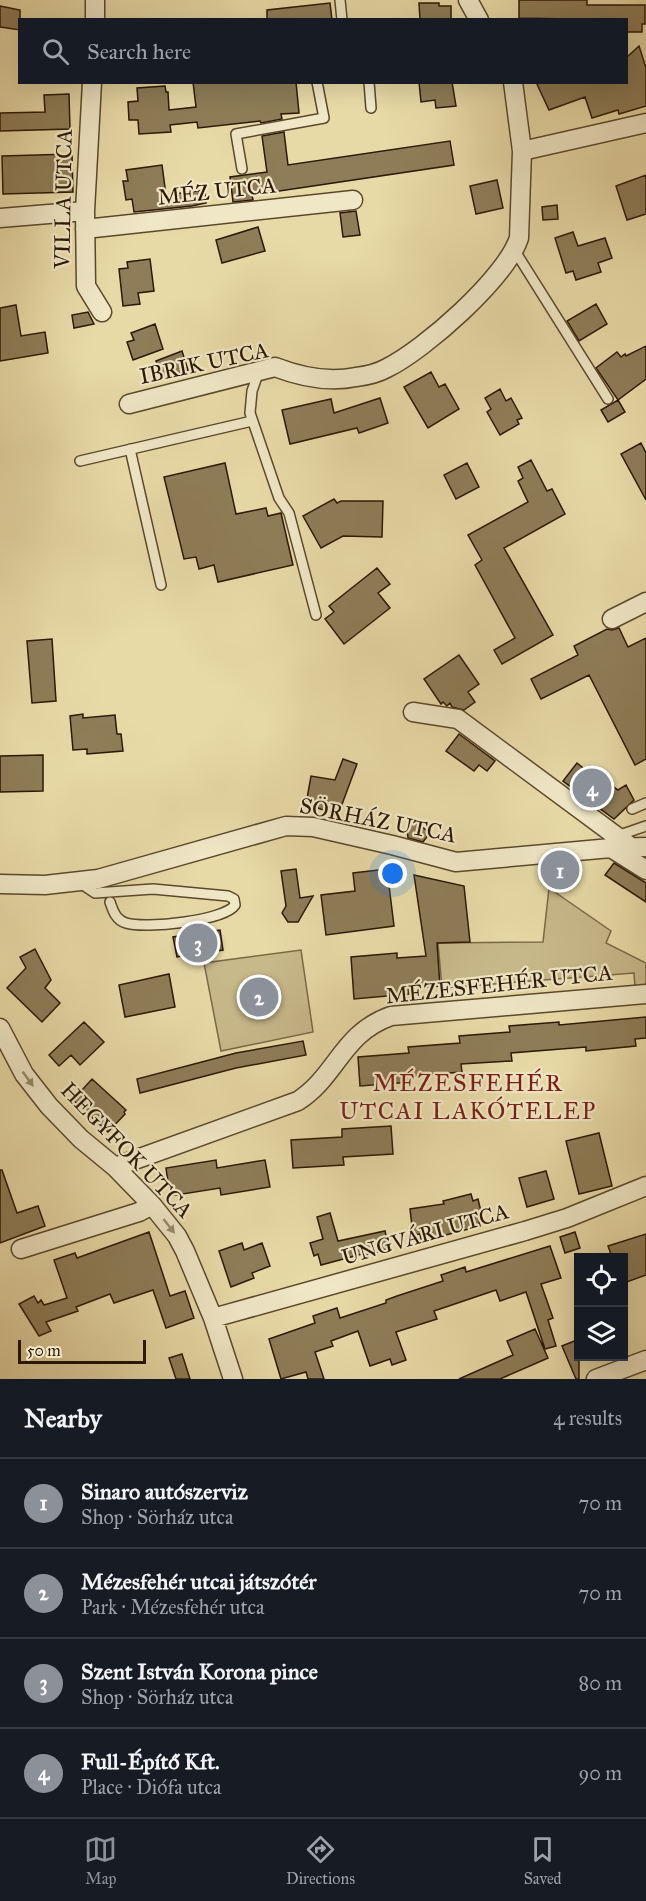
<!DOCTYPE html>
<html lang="en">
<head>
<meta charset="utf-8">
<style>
	body { margin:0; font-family:"IM FELL Great Primer",serif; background:#20242c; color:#f1f3f6 }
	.controls { position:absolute; right:18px; bottom:18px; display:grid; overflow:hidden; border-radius:0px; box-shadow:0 6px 24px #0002 }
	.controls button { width:54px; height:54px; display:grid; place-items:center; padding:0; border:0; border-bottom:2px solid #363941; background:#171b24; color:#f1f3f6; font:30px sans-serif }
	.scale { position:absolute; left:18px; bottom:15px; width:128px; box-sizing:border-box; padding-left:6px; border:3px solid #2c1803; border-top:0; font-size:16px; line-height:21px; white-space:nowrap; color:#2c1803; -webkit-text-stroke:4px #f0e7c6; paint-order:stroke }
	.you { position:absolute; left:393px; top:874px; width:21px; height:21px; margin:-15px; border:4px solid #fff; border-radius:50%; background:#1a73e8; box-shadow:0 0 0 9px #1a73e833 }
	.badge { display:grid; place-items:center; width:39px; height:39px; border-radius:50%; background:#8c9099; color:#fff; font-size:20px; font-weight:700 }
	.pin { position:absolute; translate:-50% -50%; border:3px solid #fff; box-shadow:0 2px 6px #0006 }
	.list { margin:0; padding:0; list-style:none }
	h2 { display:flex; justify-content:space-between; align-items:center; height:78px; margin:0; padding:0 24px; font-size:26px }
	h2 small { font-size:20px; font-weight:400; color:#9ea1a6 }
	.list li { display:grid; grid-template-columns:39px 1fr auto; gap:18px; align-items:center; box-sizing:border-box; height:90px; padding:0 24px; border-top:2px solid #363941 }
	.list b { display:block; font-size:22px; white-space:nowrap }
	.list p { margin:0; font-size:20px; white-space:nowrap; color:#9ea1a6 }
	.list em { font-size:20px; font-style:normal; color:#9ea1a6 }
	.icon { flex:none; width:33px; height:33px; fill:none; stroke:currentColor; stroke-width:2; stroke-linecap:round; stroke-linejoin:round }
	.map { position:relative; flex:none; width:646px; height:1379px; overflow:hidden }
	.search { position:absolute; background:#171b24; box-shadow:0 6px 24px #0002; left:18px; right:18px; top:18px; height:66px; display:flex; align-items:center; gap:15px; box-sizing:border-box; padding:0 21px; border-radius:0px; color:#9ea1a6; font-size:22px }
	.sheet { height:438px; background:#171b24 }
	nav { display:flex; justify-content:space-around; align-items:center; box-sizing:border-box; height:84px; border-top:2px solid #363941; background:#171b24; font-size:16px; color:#9ea1a6 }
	nav a { display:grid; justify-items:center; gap:3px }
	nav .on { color:#8c9099 }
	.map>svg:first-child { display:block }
</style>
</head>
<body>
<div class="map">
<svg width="646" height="1379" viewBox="0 0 646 1379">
	<rect width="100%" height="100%" fill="#e8daa7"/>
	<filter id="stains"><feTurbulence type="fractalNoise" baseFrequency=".00333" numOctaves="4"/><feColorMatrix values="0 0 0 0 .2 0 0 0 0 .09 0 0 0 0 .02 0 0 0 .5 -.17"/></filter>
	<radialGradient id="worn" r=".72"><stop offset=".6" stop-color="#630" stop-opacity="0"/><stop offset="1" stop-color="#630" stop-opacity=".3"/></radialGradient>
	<path fill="#c8b98b" stroke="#7a6847" stroke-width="1.5" d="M 549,888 L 611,931 L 606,943 L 646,963 L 646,986 L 635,987 L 634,973 L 442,988 L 438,943 L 543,942 Z
		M 301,950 L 313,1032 L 221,1051 L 204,963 Z"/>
	<path fill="#8e7d58" stroke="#2c1803" stroke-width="1.5" d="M 519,0 L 587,0 L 587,5 L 645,5 L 645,24 L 642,24 L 642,32 L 627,32 L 627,20 L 519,18 Z
		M 330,3 L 332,20 L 267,20 L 267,10 Z
		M 419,3 L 439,3 L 439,6 L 451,6 L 451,20 L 420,20 Z
		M 0,6 L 20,10 L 20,30 L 0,27 Z
		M 639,46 L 646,68 L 646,106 L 619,114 L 618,110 L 592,118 L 585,97 L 549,110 L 536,82 L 627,82 L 627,57 Z
		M 193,82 L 296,82 L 299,113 L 281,114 L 282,119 L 261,123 L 260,121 L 198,128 L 197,122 L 170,125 L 171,132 L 139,134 L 138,120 L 129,120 L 128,102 L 138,101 L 137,88 L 165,86 L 166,92 L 168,92 L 169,110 L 196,107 Z
		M 419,82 L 452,82 L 456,106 L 436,108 L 435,100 L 421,102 Z
		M 69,94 L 70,129 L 0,131 L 0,113 L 45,112 L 44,95 Z
		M 284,132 L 288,165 L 450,141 L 454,165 L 252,195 L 253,200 L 233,202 L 230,177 L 267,172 L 262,136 Z
		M 72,154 L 73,192 L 3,194 L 2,156 Z
		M 162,165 L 166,195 L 205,190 L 206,203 L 192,206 L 134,212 L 132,199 L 126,200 L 123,181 L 128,181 L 126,170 Z
		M 646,175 L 646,214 L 627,220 L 616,186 Z
		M 497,180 L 503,208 L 476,214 L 470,186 Z
		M 557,205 L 558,219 L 543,220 L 542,207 Z
		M 356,211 L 360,235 L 343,237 L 340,213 Z
		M 258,227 L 265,251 L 222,263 L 216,240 Z
		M 573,232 L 578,246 L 605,238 L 612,258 L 598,263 L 601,272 L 576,280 L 573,271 L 566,273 L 555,238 Z
		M 150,259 L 154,291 L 138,293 L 140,304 L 123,306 L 119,269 L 128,268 L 127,262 Z
		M 596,304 L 607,324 L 579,341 L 567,321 Z
		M 16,305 L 21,336 L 45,332 L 48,353 L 0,361 L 0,308 Z
		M 88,312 L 94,324 L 74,328 L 72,315 Z
		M 155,324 L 163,349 L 133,360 L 127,342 L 134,340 L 131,333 Z
		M 646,346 L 646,379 L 618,400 L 596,368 L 617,352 L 621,357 L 625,354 L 626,356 Z
		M 182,351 L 188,370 L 163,379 L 156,361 Z
		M 431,372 L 439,387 L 445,384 L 459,409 L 428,428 L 404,387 Z
		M 500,389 L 506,401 L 511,398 L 522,418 L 517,420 L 519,424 L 500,435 L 487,412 L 491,409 L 485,398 Z
		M 380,398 L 388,423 L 359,433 L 357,428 L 290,444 L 282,410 L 331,399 L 334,413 Z
		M 618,400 L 625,412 L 608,422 L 601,410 Z
		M 641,443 L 646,453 L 646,500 L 621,454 Z
		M 531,460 L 547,491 L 552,489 L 565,514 L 504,548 L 553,635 L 502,664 L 494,650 L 515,638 L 475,565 L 482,560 L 468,535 L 528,502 L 518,481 L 523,478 L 518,467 Z
		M 225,463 L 236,514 L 266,508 L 268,516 L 281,513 L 293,565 L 218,582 L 214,565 L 199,569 L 196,557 L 184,559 L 164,477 Z
		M 467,463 L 479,487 L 456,499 L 444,475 Z
		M 334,499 L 337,503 L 341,501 L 383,501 L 382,537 L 343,536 L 321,548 L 303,516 Z
		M 377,568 L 390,584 L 378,593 L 390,608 L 344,644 L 325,619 L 334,612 L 329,606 Z
		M 619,628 L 628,647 L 646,638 L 646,759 L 635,765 L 589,675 L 541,699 L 531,679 L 578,655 L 574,646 L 607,629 L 612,630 Z
		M 52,639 L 56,701 L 32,703 L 27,641 Z
		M 459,655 L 479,684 L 468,692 L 475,702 L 464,710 L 452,707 L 450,703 L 447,706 L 443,702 L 441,704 L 424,679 Z
		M 83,714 L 83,718 L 115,715 L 117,734 L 121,734 L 123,751 L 87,754 L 87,749 L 73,750 L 70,716 Z
		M 459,734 L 495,761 L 487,771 L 479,765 L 474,771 L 446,751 Z
		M 43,755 L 43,791 L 0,792 L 0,756 Z
		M 343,759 L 357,764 L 338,815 L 306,804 L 311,776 L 335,780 Z
		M 577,763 L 587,771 L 590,769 L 618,790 L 626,785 L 634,800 L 614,819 L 563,781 Z
		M 413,820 L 430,833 L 423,842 L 408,838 L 407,829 Z
		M 580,862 L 581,874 L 555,876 L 554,864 Z
		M 614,863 L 646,883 L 646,902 L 605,875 Z
		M 296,869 L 300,898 L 313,896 L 298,922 L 288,922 L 282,913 L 286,906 L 281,871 Z
		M 387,869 L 394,926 L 326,935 L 321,895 L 355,891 L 353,873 Z
		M 414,875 L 464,886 L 470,942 L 437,943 L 440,986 L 409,989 L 409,994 L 354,999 L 351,957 L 397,953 L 397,958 L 426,956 Z
		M 220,930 L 223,950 L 177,957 L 173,937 Z
		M 35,949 L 51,980 L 45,988 L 60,1003 L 42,1022 L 7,988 L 26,968 L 20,957 Z
		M 169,974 L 175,1007 L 125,1017 L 119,985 Z
		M 646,1017 L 646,1038 L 635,1039 L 636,1046 L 586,1051 L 586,1047 L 511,1053 L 512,1061 L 461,1064 L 462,1072 L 411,1076 L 411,1082 L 360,1086 L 358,1057 L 409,1053 L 408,1047 L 460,1043 L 459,1036 L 510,1032 L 509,1026 L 559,1022 L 559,1025 Z
		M 84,1022 L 104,1042 L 80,1065 L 71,1055 L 59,1066 L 49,1055 Z
		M 303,1041 L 306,1055 L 236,1068 L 140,1093 L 137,1079 L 236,1053 Z
		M 92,1079 L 126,1110 L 124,1112 L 125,1114 L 108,1132 L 73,1100 Z
		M 391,1126 L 393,1154 L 343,1157 L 344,1165 L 293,1168 L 291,1140 L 342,1137 L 342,1129 Z
		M 599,1133 L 612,1186 L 579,1194 L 566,1141 Z
		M 216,1160 L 217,1168 L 265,1160 L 270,1187 L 221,1195 L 220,1188 L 170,1196 L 166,1168 Z
		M 0,1170 L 2,1170 L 17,1213 L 38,1206 L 45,1226 L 0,1243 Z
		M 546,1171 L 554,1199 L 527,1207 L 519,1178 Z
		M 471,1194 L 473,1201 L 478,1199 L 483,1220 L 479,1221 L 480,1226 L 442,1236 L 421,1239 L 420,1234 L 413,1235 L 410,1209 L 444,1204 L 443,1201 Z
		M 330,1213 L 338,1241 L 385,1231 L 389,1249 L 362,1256 L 362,1254 L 321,1265 L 318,1254 L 314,1256 L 310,1243 L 323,1239 L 317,1217 Z
		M 149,1232 L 170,1296 L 185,1291 L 194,1318 L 166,1328 L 153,1290 L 114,1303 L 110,1294 L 76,1307 L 78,1311 L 46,1322 L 51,1331 L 39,1336 L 19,1304 L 34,1296 L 38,1303 L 41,1300 L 44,1305 L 67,1298 L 54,1260 L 75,1253 L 77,1258 Z
		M 575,1232 L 580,1248 L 565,1253 L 560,1237 Z
		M 646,1234 L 646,1275 L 624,1283 L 624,1257 L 612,1257 L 608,1246 Z
		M 242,1243 L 244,1250 L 262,1243 L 270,1266 L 252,1273 L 254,1278 L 231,1287 L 219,1251 Z
		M 550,1246 L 561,1278 L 541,1284 L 553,1318 L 548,1320 L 556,1346 L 545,1349 L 526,1292 L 500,1301 L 496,1290 L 434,1311 L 437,1319 L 396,1332 L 406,1360 L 392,1365 L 390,1359 L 370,1366 L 358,1331 L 331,1341 L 333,1346 L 315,1352 L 324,1379 L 308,1379 L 306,1372 L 281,1379 L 269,1339 L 315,1323 L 313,1316 L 337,1308 L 340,1318 L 386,1303 L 386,1300 L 397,1296 L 443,1281 L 441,1275 L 465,1267 L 466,1272 Z
		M 535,1329 L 548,1358 L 500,1379 L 459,1379 L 513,1355 L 507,1341 Z
		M 579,1339 L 579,1379 L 576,1379 L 562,1346 Z
		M 182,1354 L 190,1379 L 176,1379 L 169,1358 Z"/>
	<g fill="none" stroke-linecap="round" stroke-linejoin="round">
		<defs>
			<path id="service" d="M 340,0 L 342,20
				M 369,82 L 371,108
				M 242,169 L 236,134 L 324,118 L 317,82
				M 515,251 L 608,399
				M 259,371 L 252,391 L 250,413 L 279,498 L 289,513 L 316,615
				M 130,449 L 161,585
				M 80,461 L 252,421
				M 632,809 L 646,803
				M 617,836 L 646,826
				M 80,883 L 95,893 L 153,889 L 228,896 L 234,899 L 235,905 C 224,921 145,929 126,923 C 116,920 113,911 110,902"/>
			<path id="minor" d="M 468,0 L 479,20
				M 95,20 L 95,0
				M 92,82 L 85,211 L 86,286 L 102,312
				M 522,151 L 646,123
				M 0,218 L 85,211
				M 85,229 L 353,200
				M 129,404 L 275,367 C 301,377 328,383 356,377 C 365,376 378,373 387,368 C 424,350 506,278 519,238 L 522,151 L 513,82
				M 612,619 L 646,602
				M 413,712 L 458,719 L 631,847
				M 611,848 L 646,870
				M 0,884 L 45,885 L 98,879 L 286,826 L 313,827 L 392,845 L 456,862 L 611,848 L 646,847
				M 0,1028 L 24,1074 L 49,1106 L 81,1139 L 115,1167 L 152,1205 L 177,1236 L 185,1251 L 213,1318 L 233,1379
				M 115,1167 L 298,1101 C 337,1076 342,1033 391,1016 L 646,994
				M 21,1249 L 139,1212 L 152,1205
				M 213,1318 L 525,1231 L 567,1218 L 646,1186
				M 596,1379 L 646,1360"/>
		</defs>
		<use href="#service" stroke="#5b482c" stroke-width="12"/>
		<use href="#minor" stroke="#5b482c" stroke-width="21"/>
		<use href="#service" stroke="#f0e7c6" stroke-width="9"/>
		<use href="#minor" stroke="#f0e7c6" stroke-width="18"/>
	</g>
	<defs><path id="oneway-solid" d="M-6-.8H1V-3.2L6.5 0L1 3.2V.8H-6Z" transform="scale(1.5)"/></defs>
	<g fill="#988a6e">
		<use href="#oneway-solid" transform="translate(28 1079) rotate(54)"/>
		<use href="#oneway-solid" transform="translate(169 1226) rotate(52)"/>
	</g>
	<g text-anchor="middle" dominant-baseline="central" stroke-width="4.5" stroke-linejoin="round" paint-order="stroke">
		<g font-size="22" fill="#2c1803" stroke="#f0e7c6">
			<text transform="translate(217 191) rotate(-6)">MÉZ UTCA</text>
			<text transform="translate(63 199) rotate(-89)">VILLA UTCA</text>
			<text transform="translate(204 363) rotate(-12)">IBRIK UTCA</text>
			<text transform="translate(378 820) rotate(11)">SÖRHÁZ UTCA</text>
			<text transform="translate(499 984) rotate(-6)">MÉZESFEHÉR UTCA</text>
			<text transform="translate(127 1150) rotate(46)">HEGYFOK UTCA</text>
			<text transform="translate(425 1234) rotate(-16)">UNGVÁRI UTCA</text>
		</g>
		<g font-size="24" letter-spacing="1.5" fill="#7a1f14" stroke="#f0e7c6">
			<text x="468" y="1083">MÉZESFEHÉR<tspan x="468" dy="28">UTCAI LAKÓTELEP</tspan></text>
		</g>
	</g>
	<rect width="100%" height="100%" filter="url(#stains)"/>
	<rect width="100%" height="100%" fill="url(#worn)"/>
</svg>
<div class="controls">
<button><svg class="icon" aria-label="locate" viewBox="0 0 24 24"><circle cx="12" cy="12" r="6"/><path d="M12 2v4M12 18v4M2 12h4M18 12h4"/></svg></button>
<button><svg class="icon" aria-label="layers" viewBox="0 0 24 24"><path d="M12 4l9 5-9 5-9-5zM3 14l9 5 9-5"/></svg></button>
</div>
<div class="scale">50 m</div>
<div class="you"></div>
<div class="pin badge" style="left:560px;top:870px">1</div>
<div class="pin badge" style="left:259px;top:997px">2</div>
<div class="pin badge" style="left:198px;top:943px">3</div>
<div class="pin badge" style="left:592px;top:788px">4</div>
<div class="search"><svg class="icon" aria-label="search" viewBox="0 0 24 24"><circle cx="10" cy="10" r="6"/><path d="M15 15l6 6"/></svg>Search here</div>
</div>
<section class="sheet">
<h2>Nearby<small>4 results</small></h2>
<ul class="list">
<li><span class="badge">1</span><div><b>Sinaro autószerviz</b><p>Shop · Sörház utca</p></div><em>70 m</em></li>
<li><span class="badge">2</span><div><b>Mézesfehér utcai játszótér</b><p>Park · Mézesfehér utca</p></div><em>70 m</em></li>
<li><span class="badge">3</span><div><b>Szent István Korona pince</b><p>Shop · Sörház utca</p></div><em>80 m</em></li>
<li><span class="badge">4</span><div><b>Full-Építő Kft.</b><p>Place · Diófa utca</p></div><em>90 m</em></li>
</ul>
</section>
<nav>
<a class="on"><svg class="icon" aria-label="map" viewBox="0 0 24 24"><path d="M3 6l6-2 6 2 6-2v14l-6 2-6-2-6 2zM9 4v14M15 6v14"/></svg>Map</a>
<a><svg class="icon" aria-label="directions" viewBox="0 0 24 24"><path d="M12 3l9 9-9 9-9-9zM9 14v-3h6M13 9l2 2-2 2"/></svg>Directions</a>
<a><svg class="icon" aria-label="saved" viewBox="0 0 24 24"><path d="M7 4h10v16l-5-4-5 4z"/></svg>Saved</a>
</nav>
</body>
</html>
